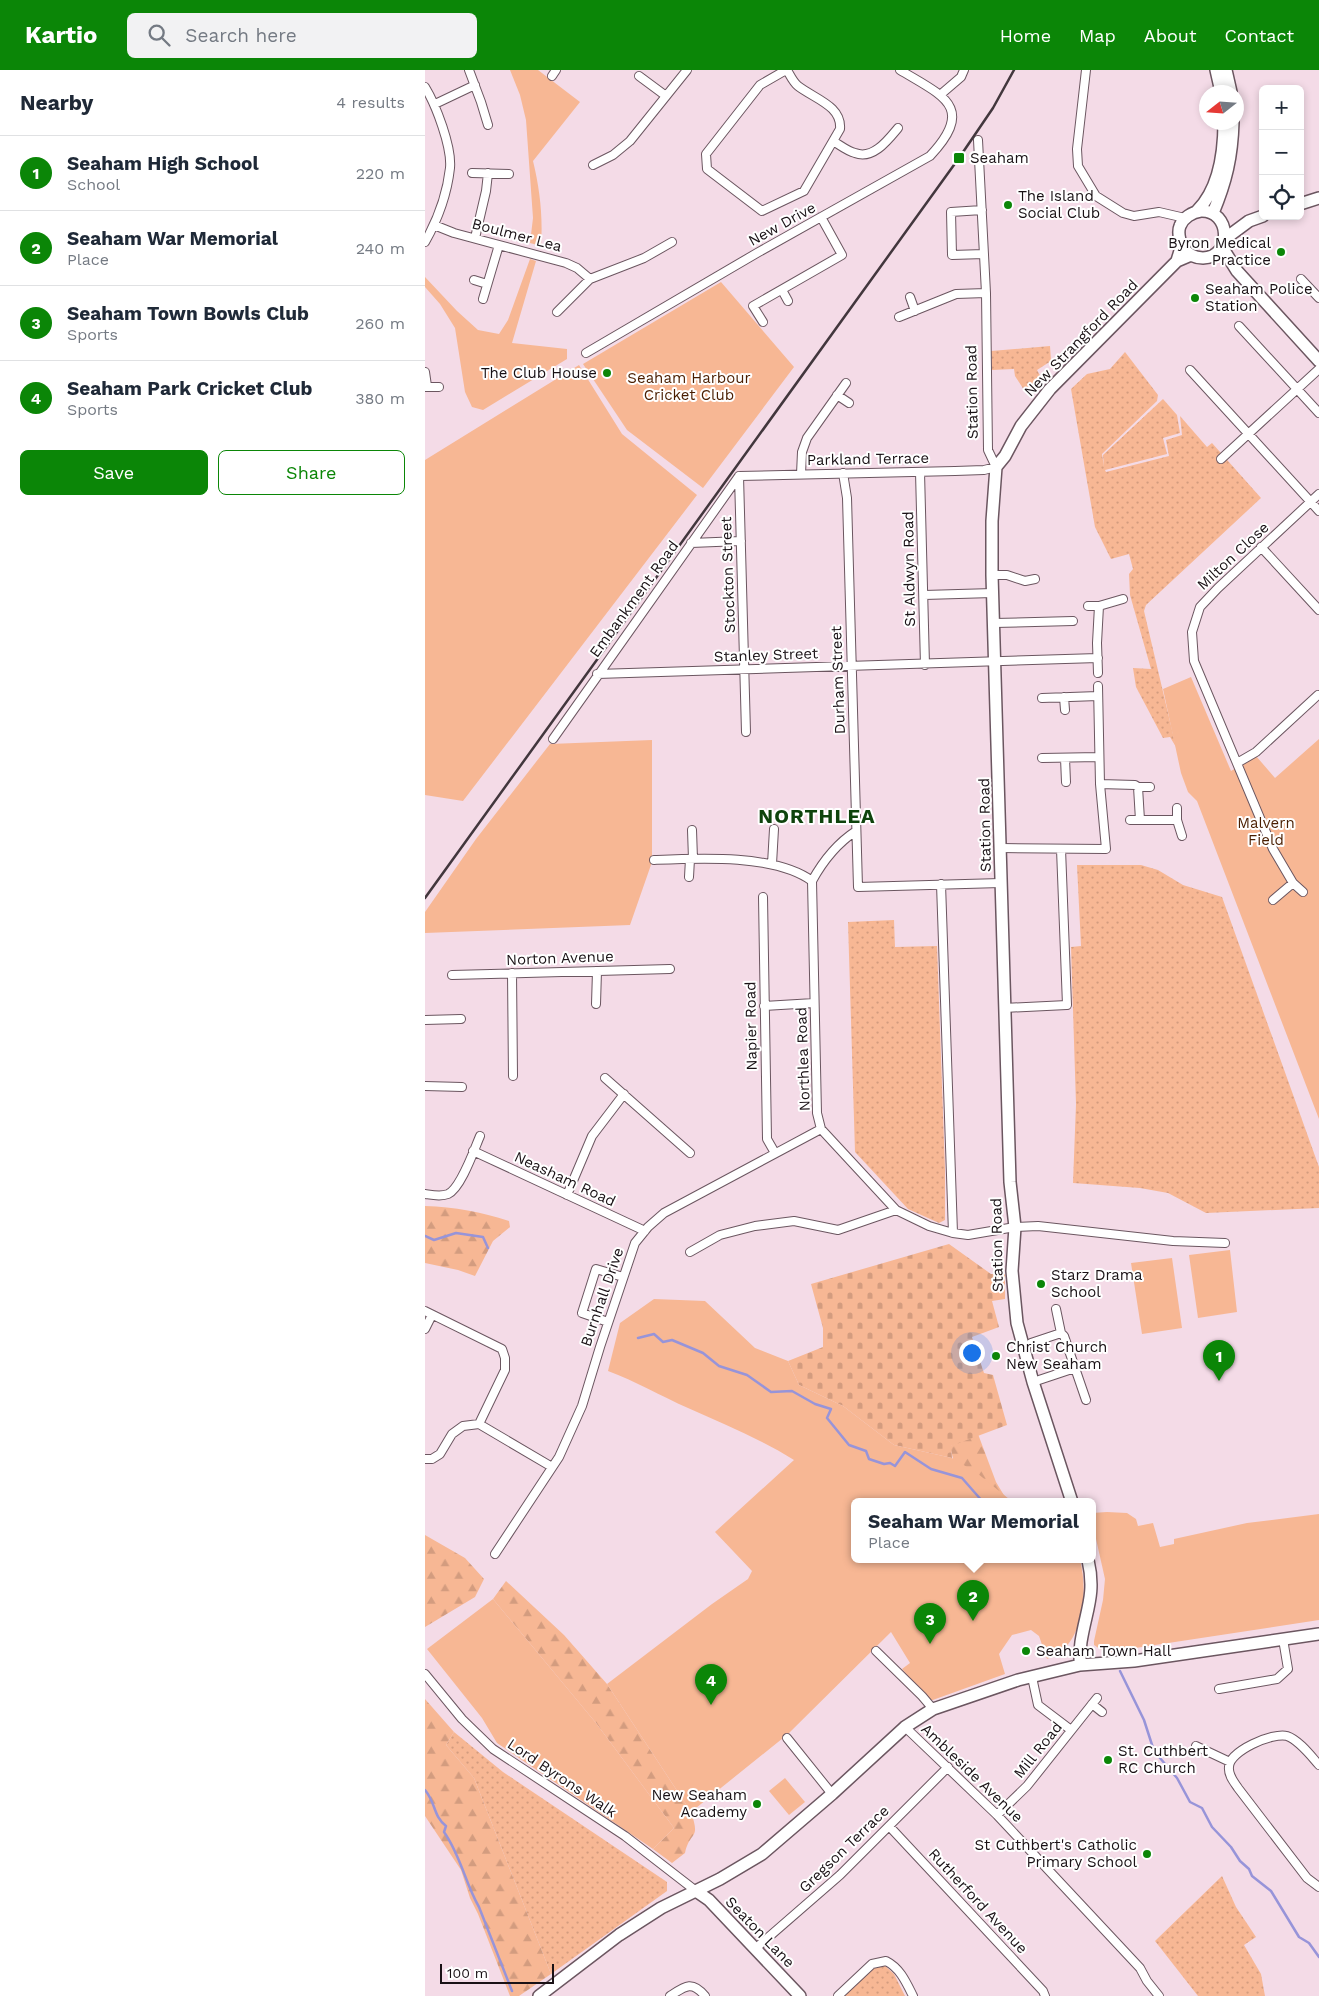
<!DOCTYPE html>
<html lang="en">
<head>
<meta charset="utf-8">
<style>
	body { margin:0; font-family:"Work Sans",sans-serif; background:#f2f2f3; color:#1f2937 }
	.controls { position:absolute; right:15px; top:15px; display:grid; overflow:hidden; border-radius:8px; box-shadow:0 2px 8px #0003 }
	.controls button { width:45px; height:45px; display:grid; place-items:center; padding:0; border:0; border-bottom:1px solid #e0e1e3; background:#fff; color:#1f2937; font:25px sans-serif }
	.compass { position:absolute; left:774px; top:15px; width:45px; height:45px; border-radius:50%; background:#fff; box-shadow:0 2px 8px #0003; rotate:253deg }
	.scale { position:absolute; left:15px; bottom:12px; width:114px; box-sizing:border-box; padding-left:5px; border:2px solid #191115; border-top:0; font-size:14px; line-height:18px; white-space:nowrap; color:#191115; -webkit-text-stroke:4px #fff; paint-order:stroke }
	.you { position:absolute; left:546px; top:1282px; width:18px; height:18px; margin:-12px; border:4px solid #fff; border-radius:50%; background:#1a73e8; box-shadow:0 0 0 8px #1a73e833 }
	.badge { display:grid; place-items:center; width:32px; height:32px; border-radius:50%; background:#0b8607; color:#fff; font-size:16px; font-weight:700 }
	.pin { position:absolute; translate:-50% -41px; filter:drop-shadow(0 1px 2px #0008) }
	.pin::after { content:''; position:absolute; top:26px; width:18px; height:15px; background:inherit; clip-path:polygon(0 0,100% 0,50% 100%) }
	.popup { position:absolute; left:426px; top:1428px; width:245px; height:65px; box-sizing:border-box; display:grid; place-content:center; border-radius:8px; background:#fff; filter:drop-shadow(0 1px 4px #0005); font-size:16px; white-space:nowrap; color:#747a83 }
	.popup b { font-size:19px; color:#1f2937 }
	.popup::after { content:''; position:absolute; left:50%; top:100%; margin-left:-10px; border:10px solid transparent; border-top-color:#fff }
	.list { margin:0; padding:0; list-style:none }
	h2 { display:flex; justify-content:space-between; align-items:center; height:65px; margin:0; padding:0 20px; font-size:21px }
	h2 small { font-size:16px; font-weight:400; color:#747a83 }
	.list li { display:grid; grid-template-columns:32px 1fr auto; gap:15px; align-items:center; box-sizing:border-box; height:75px; padding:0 20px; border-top:1px solid #e0e1e3 }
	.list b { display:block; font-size:19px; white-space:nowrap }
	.list p { margin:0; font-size:16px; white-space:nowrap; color:#747a83 }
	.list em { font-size:16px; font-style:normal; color:#747a83 }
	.actions { display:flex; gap:10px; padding:15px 20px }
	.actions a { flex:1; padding:11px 0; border:1px solid #0b8607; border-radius:8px; text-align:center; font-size:18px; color:#0b8607 }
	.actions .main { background:#0b8607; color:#fff }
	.icon { flex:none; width:28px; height:28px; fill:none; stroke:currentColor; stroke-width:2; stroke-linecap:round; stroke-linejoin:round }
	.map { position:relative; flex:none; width:894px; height:1926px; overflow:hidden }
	header { display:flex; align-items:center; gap:30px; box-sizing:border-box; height:70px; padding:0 25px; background:#0b8607; color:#fff }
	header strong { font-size:24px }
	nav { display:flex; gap:28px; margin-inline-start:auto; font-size:18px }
	.search { width:350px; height:45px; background:#f2f2f3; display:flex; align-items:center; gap:12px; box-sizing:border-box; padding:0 18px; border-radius:8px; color:#747a83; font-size:19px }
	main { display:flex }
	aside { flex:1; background:#fff }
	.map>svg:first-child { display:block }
</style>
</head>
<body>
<header>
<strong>Kartio</strong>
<div class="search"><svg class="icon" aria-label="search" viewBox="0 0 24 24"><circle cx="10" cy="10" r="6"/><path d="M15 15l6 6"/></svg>Search here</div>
<nav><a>Home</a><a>Map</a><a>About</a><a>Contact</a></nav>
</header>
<main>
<aside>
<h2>Nearby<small>4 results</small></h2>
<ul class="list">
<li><span class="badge">1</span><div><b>Seaham High School</b><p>School</p></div><em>220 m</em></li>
<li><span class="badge">2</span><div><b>Seaham War Memorial</b><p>Place</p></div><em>240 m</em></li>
<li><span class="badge">3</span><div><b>Seaham Town Bowls Club</b><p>Sports</p></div><em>260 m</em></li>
<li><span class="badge">4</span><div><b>Seaham Park Cricket Club</b><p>Sports</p></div><em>380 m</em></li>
</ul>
<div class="actions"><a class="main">Save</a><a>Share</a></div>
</aside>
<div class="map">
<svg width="894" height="1926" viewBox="0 0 894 1926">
	<defs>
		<pattern id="grass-dots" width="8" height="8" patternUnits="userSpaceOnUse" patternTransform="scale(1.25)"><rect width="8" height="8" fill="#f7b794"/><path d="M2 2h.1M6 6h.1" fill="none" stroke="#d39c7f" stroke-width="1.8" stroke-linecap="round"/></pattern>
		<pattern id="forest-firs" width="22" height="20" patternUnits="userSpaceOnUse" patternTransform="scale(1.25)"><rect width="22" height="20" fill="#f7b794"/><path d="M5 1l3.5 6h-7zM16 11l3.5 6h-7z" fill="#d39c7f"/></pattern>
		<pattern id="cemetery-stones" width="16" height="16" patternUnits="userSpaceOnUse" patternTransform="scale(1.25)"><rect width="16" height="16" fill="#f7b794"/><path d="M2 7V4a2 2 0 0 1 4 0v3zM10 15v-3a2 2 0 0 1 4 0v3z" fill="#d39c7f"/></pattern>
	</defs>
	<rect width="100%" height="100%" fill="#f4dbe7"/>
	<path fill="url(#grass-dots)" d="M 625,276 L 626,291 L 612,300 L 618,311 L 601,323 L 590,306 L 589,299 L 567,300 L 566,281 Z
		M 700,282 L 733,325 L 732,331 L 677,384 L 679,397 L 678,385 L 738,329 L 752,345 L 755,363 L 738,368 L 742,384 L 680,400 L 681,402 L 744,386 L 741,370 L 757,365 L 755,346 L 782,377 L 787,373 L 836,428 L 721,535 L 719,541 L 751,677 L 745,667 L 738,668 L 711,617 L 708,598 L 726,599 L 705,525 L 704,504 L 708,499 L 704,484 L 686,489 L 670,457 L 646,319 L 662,304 L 685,299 Z
		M 652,795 L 716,795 L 733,800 L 758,815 L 797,827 L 894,1097 L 894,1138 L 781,1143 L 743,1123 L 715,1118 L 648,1113 L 651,1034 L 646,877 L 656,876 Z
		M 469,850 L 470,877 L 512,876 L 520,1099 L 520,1150 L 514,1153 L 483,1139 L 430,1082 L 423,852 Z
		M 29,1662 L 78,1702 L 242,1812 L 242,1821 L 126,1904 L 49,1708 L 21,1675 Z
		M 797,1806 L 811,1837 L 831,1867 L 819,1875 L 836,1904 L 840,1926 L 773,1926 L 730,1871 Z
		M 458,1894 L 469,1904 L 480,1926 L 419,1926 L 447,1898 Z"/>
	<path fill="url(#forest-firs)" d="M 0,1136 C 30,1137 56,1142 84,1151 L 85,1157 L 68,1171 L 50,1206 L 33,1200 L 0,1193 Z
		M 553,1364 L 571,1412 L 583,1432 L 531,1401 L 525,1376 Z
		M 0,1465 L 40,1488 L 59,1509 L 50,1527 L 0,1557 Z
		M 81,1511 L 139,1565 L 182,1614 L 266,1742 C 276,1771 265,1760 260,1783 L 247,1793 L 228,1779 L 249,1758 L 171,1653 L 68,1529 Z
		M 0,1629 L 29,1662 L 21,1675 L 49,1708 L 126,1904 L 94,1926 L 85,1926 L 53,1844 L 45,1828 L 36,1800 L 0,1746 Z"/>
	<path fill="url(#cemetery-stones)" d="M 524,1174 L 566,1204 L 580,1204 L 580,1229 L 567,1231 L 574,1257 L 547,1267 L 559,1303 L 568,1305 L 582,1355 L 526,1376 L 527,1388 L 469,1375 L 418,1336 L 374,1315 L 363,1291 L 398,1277 L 398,1258 L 386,1214 Z"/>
	<path fill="#f7b794" d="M 85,0 L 113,0 L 155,32 L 108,91 C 115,120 118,147 116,176 L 105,173 L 108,148 L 101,50 L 95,25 Z
		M 105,189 L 111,191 L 87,273 L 142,279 L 142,289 L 58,340 L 47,337 L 40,322 L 30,258 L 15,234 L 0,217 L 0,207 L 32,241 L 53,260 L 74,264 L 83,250 Z
		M 296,212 L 369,297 L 278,418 L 202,360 L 158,294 Z
		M 154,295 L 197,364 L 272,425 L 38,731 L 0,725 L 0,390 Z
		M 766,607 L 806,701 L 831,686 L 850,708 L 894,669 L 894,1049 L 772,731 L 763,722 L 756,703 L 738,619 Z
		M 227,670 L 227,792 L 205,855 L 0,863 L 0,842 L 51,769 L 125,674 Z
		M 805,1180 L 812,1242 L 773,1248 L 764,1185 Z
		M 747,1188 L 757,1258 L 717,1264 L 706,1193 Z
		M 229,1229 L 280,1231 L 330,1278 L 363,1291 L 374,1315 L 418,1336 L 469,1375 L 527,1388 L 552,1403 L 584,1429 L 592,1432 L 429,1432 L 429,1490 L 655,1490 C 662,1517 660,1558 639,1579 C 634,1583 628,1586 622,1589 L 614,1566 L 606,1560 L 587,1565 L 574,1584 L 580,1604 L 505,1631 L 477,1599 L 485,1593 L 466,1562 L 363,1664 L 266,1742 L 182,1614 L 287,1534 L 323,1509 L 327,1501 L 290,1462 L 369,1390 C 335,1369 299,1354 263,1338 C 236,1326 210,1311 183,1301 L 195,1253 Z
		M 682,1442 L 702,1443 L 711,1449 L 713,1456 L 728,1453 L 735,1477 L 749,1474 L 749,1469 L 822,1453 L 894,1444 L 894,1550 L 684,1582 L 678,1581 L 669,1575 L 669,1571 L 678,1530 L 680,1509 L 667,1451 L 667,1443 Z
		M 68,1529 L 171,1653 L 249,1758 L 228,1779 L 72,1673 L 57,1648 L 2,1579 Z
		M 360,1708 L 380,1732 L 364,1745 L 344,1721 Z"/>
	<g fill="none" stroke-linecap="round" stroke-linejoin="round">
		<path stroke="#9794d9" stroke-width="2.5" d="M 0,1166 L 9,1170 L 31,1163 L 58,1167 L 63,1178
			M 213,1268 L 229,1264 L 238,1272 L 247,1270 L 278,1283 L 294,1296 L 322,1305 L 346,1322 L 367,1321 L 390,1334 L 406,1339 L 402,1348 L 424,1375 L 441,1381 L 444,1389 L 459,1394 L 465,1393 L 470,1396 L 480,1382 L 506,1399 L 537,1408 L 558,1432
			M 695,1601 L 719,1650 L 729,1681 L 752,1708 L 765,1732 L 777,1738 L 787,1757 L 806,1777 L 815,1791 L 824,1799 L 827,1806 L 846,1821 L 874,1867 L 884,1873 L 894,1887
			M 0,1720 C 11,1733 8,1746 21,1756 L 19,1762 C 36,1786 40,1813 54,1837 L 87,1921"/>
		<defs>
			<path id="street" d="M 44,0 L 56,32 L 63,55
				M 361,0 L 335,15 L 281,84 L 282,99 L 337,141 L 379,121 L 415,59 C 417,36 390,29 373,16 C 368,12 365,5 362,0
				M 661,0 L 652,79 L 653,96 L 671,126 L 698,143 L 709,146 L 734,142 L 760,148
				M 127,6 L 131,0
				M 214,6 L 241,26
				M 0,17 C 11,35 27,77 25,98 C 22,125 13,149 0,172
				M 515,25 L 536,7 L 539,0
				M 10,34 L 50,15
				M 408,71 C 415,75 422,81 430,83 C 448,90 463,70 473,58
				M 168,95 L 188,85 L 205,71 L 262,0
				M 47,103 L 84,104
				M 557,140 L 526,142 L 527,185 L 559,184
				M 9,155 L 29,163 L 141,193 L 152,198 L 165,209
				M 50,168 L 61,121 L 63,103
				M 876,209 L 894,228
				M 49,210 L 62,214
				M 357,220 L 363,231
				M 485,227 L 490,241
				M 58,229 L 74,175
				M 132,242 L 165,209 L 219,188 L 247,172
				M 474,247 L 531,224 L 561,223
				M 338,252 L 328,236 L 417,185 L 396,147
				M 814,256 L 894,343
				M 161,283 L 332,183 L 505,86 C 551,37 518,26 475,0
				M 765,300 L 894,441
				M 0,302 L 2,316
				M 0,317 L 14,317
				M 412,325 L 424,333
				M 796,389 L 894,299
				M 495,402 L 500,595
				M 418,403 L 422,428 L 433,817 L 576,813
				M 376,404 L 377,382 L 382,368 L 421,313
				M 314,406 L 530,401 L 559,400 L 571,397 L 563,380 L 561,223 L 553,70
				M 314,406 L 321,662
				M 266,473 L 316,471
				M 836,477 L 894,540
				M 567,505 L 582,505 L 600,511 L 610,509
				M 499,525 L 568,523
				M 663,536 L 674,536 L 698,529
				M 569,553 L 648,551
				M 673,603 L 672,573 L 674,536
				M 172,604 L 673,588
				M 639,627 L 640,640
				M 617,628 L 673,626
				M 128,669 L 314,406
				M 617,688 L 674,687
				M 640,688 L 641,712
				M 812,693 L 831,682 L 893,625
				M 675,714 L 710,715 L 713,717 L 715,750
				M 713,717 L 725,717
				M 752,738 L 752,750 L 757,766
				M 705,750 L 752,750
				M 267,760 L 268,789
				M 431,761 C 411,774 398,791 387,811 L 392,1043 L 396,1059 L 471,1140 L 504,1156 L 528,1163 L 543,1165 L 590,1157 L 613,1156 L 748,1171 L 800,1173
				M 576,778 L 681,779 L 675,714 L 673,616
				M 229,790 C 274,788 350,784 387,811
				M 347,794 L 349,759
				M 264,807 L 265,789
				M 516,814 L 528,1163
				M 878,822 L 868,813 L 848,779 L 769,591 L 767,562 L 775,537 L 793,518 L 894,424
				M 338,827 L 342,1069 L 350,1083
				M 848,830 L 868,813
				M 87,903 L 88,1006
				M 27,905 L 245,899
				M 171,934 L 172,901
				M 339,936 L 389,933
				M 579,938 L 642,935 L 636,779
				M 0,950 L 36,949
				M 180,1008 L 265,1083
				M 0,1016 L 37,1017
				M 48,1081 L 220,1161
				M 0,1124 C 7,1125 16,1127 23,1124 C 36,1118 49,1080 55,1066
				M 142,1125 L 167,1066 L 199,1024
				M 265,1182 L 295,1165 L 330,1156 L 369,1151 L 413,1160 L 471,1140
				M 0,1241 L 77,1279 L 80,1288 L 80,1300 L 54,1354
				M 183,1252 L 157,1243 L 171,1199 L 198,1207
				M 0,1259 L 7,1245
				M 636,1263 L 639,1266 L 661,1330
				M 606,1273 L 636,1263 L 631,1239
				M 608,1312 L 650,1298
				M 0,1389 L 7,1389 L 15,1384 L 27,1364 L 38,1356 L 54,1354 L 127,1397
				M 70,1484 L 134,1387 L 157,1336 L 175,1277 L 210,1173 L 223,1157 L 239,1143 L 396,1059
				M 451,1581 L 497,1626 L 508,1639
				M 0,1604 L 37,1649 L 68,1679 L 200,1766 L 271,1821
				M 607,1607 L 613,1635 L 646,1660
				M 794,1619 L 852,1609 L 863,1599 L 858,1569
				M 667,1634 L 677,1642
				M 480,1657 L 572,1745 L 715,1898 L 722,1911 L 734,1926
				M 362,1668 L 407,1724
				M 771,1676 L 805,1692
				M 894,1695 C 886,1686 874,1670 862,1666 C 848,1662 804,1681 804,1697 C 803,1705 809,1712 813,1718 L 882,1808 L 894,1817
				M 572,1745 L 602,1716 L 672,1628
				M 464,1756 L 618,1921 L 620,1926
				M 331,1878 L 415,1805 L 523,1697
				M 245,1926 C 260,1916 267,1910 280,1926
				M 413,1926 L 447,1894 L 461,1891 C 475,1898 481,1912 488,1926"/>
			<path id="secondary" d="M 791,0 L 796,22
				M 801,0 L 806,22
				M 875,134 L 894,128
				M 772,141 C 794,119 799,82 799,52
				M 788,143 C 801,112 807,87 808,52
				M 801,168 L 824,151 L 838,146
				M 797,177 L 812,201 L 894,291
				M 752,191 C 753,186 756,180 756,175 C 755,169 752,163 755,156 C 758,148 767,142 776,141 C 806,140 808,187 778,188 C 768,188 761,183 756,175
				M 647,1432 L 608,1312 L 592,1253 L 587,1201 L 590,1157 L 585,1112 L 567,505 L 567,451 L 571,397 L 580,386 L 596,356 L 625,319 L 752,191 L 766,185
				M 655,1595 C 655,1588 655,1579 656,1572 C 661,1540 671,1524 663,1490
				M 271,1821 L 284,1830 L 375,1926
				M 114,1926 L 194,1865 L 236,1838 L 295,1809 L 337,1784 L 407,1724 L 480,1657 L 508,1639 L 593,1610 L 655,1595 L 709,1591 L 894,1564"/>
		</defs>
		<use href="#street" stroke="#6b5660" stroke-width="10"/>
		<use href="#secondary" stroke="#6b5660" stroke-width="14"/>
		<use href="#street" stroke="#fff" stroke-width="8"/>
		<use href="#secondary" stroke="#fff" stroke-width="11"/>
		<path stroke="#42373d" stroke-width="2.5" d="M 0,828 L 534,88 L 568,38 L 589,0"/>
	</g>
	<g fill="#0b8607" stroke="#fff" stroke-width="2">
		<rect x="528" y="82" width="12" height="12" rx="2.5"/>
		<circle cx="583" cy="135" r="5"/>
		<circle cx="856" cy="182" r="5"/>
		<circle cx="770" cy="228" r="5"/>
		<circle cx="182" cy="303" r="5"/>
		<circle cx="616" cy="1214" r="5"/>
		<circle cx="571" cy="1286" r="5"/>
		<circle cx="601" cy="1581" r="5"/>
		<circle cx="683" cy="1690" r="5"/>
		<circle cx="332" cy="1734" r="5"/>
		<circle cx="722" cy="1784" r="5"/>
	</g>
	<g text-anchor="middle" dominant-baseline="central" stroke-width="4" stroke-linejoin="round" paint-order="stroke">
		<g font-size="15" fill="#191115" stroke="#fff" text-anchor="start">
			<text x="545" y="88">Seaham</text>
			<text x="593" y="126">The Island<tspan x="593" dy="17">Social Club</tspan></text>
			<text x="846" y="173" text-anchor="end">Byron Medical<tspan x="846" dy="17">Practice</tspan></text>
			<text x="780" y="219">Seaham Police<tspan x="780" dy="17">Station</tspan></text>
			<text x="172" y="303" text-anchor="end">The Club House</text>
			<text x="626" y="1205">Starz Drama<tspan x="626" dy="17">School</tspan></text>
			<text x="581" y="1277">Christ Church<tspan x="581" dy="17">New Seaham</tspan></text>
			<text x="611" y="1581">Seaham Town Hall</text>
			<text x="693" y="1681">St. Cuthbert<tspan x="693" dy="17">RC Church</tspan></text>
			<text x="322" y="1725" text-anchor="end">New Seaham<tspan x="322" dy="17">Academy</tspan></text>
			<text x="712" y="1775" text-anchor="end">St Cuthbert's Catholic<tspan x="712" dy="17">Primary School</tspan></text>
		</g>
		<g font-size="15" fill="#191115" stroke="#fff">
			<text transform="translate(357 154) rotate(-29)">New Drive</text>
			<text transform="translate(92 165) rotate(15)">Boulmer Lea</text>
			<text transform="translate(656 268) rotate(-46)">New Strangford Road</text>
			<text transform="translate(547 322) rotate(-91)">Station Road</text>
			<text transform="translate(443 389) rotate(-1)">Parkland Terrace</text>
			<text transform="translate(808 486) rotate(-43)">Milton Close</text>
			<text transform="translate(484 499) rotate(-91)">St Aldwyn Road</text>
			<text transform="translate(303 505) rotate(-92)">Stockton Street</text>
			<text transform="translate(209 529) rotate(-54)">Embankment Road</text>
			<text transform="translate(341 585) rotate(-2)">Stanley Street</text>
			<text transform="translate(413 610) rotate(-92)">Durham Street</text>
			<text transform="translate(560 755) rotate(-91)">Station Road</text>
			<text transform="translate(135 888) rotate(-2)">Norton Avenue</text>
			<text transform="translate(326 956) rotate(-91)">Napier Road</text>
			<text transform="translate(378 989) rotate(-92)">Northlea Road</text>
			<text transform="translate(140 1109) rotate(25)">Neasham Road</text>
			<text transform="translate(572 1175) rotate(-91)">Station Road</text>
			<text transform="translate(177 1227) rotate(-71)">Burnhall Drive</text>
			<text transform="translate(613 1680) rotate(-51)">Mill Road</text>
			<text transform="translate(547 1703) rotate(44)">Ambleside Avenue</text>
			<text transform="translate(137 1708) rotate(34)">Lord Byrons Walk</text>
			<text transform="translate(419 1779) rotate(-44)">Gregson Terrace</text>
			<text transform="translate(553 1831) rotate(47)">Rutherford Avenue</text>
			<text transform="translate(335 1862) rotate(46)">Seaton Lane</text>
		</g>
		<g font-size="15" fill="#4a1e01" stroke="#fff">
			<text x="264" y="308">Seaham Harbour<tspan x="264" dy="17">Cricket Club</tspan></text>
			<text x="841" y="753">Malvern<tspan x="841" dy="17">Field</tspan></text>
		</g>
		<g font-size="20" font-weight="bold" letter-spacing="1" fill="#0e430c" stroke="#fff">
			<text x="392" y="746">NORTHLEA</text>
		</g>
	</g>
</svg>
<div class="controls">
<button>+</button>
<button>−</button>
<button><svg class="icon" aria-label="locate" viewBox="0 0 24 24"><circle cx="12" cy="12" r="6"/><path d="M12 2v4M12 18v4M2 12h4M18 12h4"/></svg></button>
</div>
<svg class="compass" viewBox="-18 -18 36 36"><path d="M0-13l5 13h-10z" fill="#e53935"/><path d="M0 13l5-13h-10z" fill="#747a83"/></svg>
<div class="scale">100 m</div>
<div class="you"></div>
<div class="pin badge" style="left:794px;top:1311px">1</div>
<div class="pin badge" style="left:548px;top:1551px">2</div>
<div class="popup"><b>Seaham War Memorial</b>Place</div>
<div class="pin badge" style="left:505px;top:1574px">3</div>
<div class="pin badge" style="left:286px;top:1635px">4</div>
</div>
</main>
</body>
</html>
